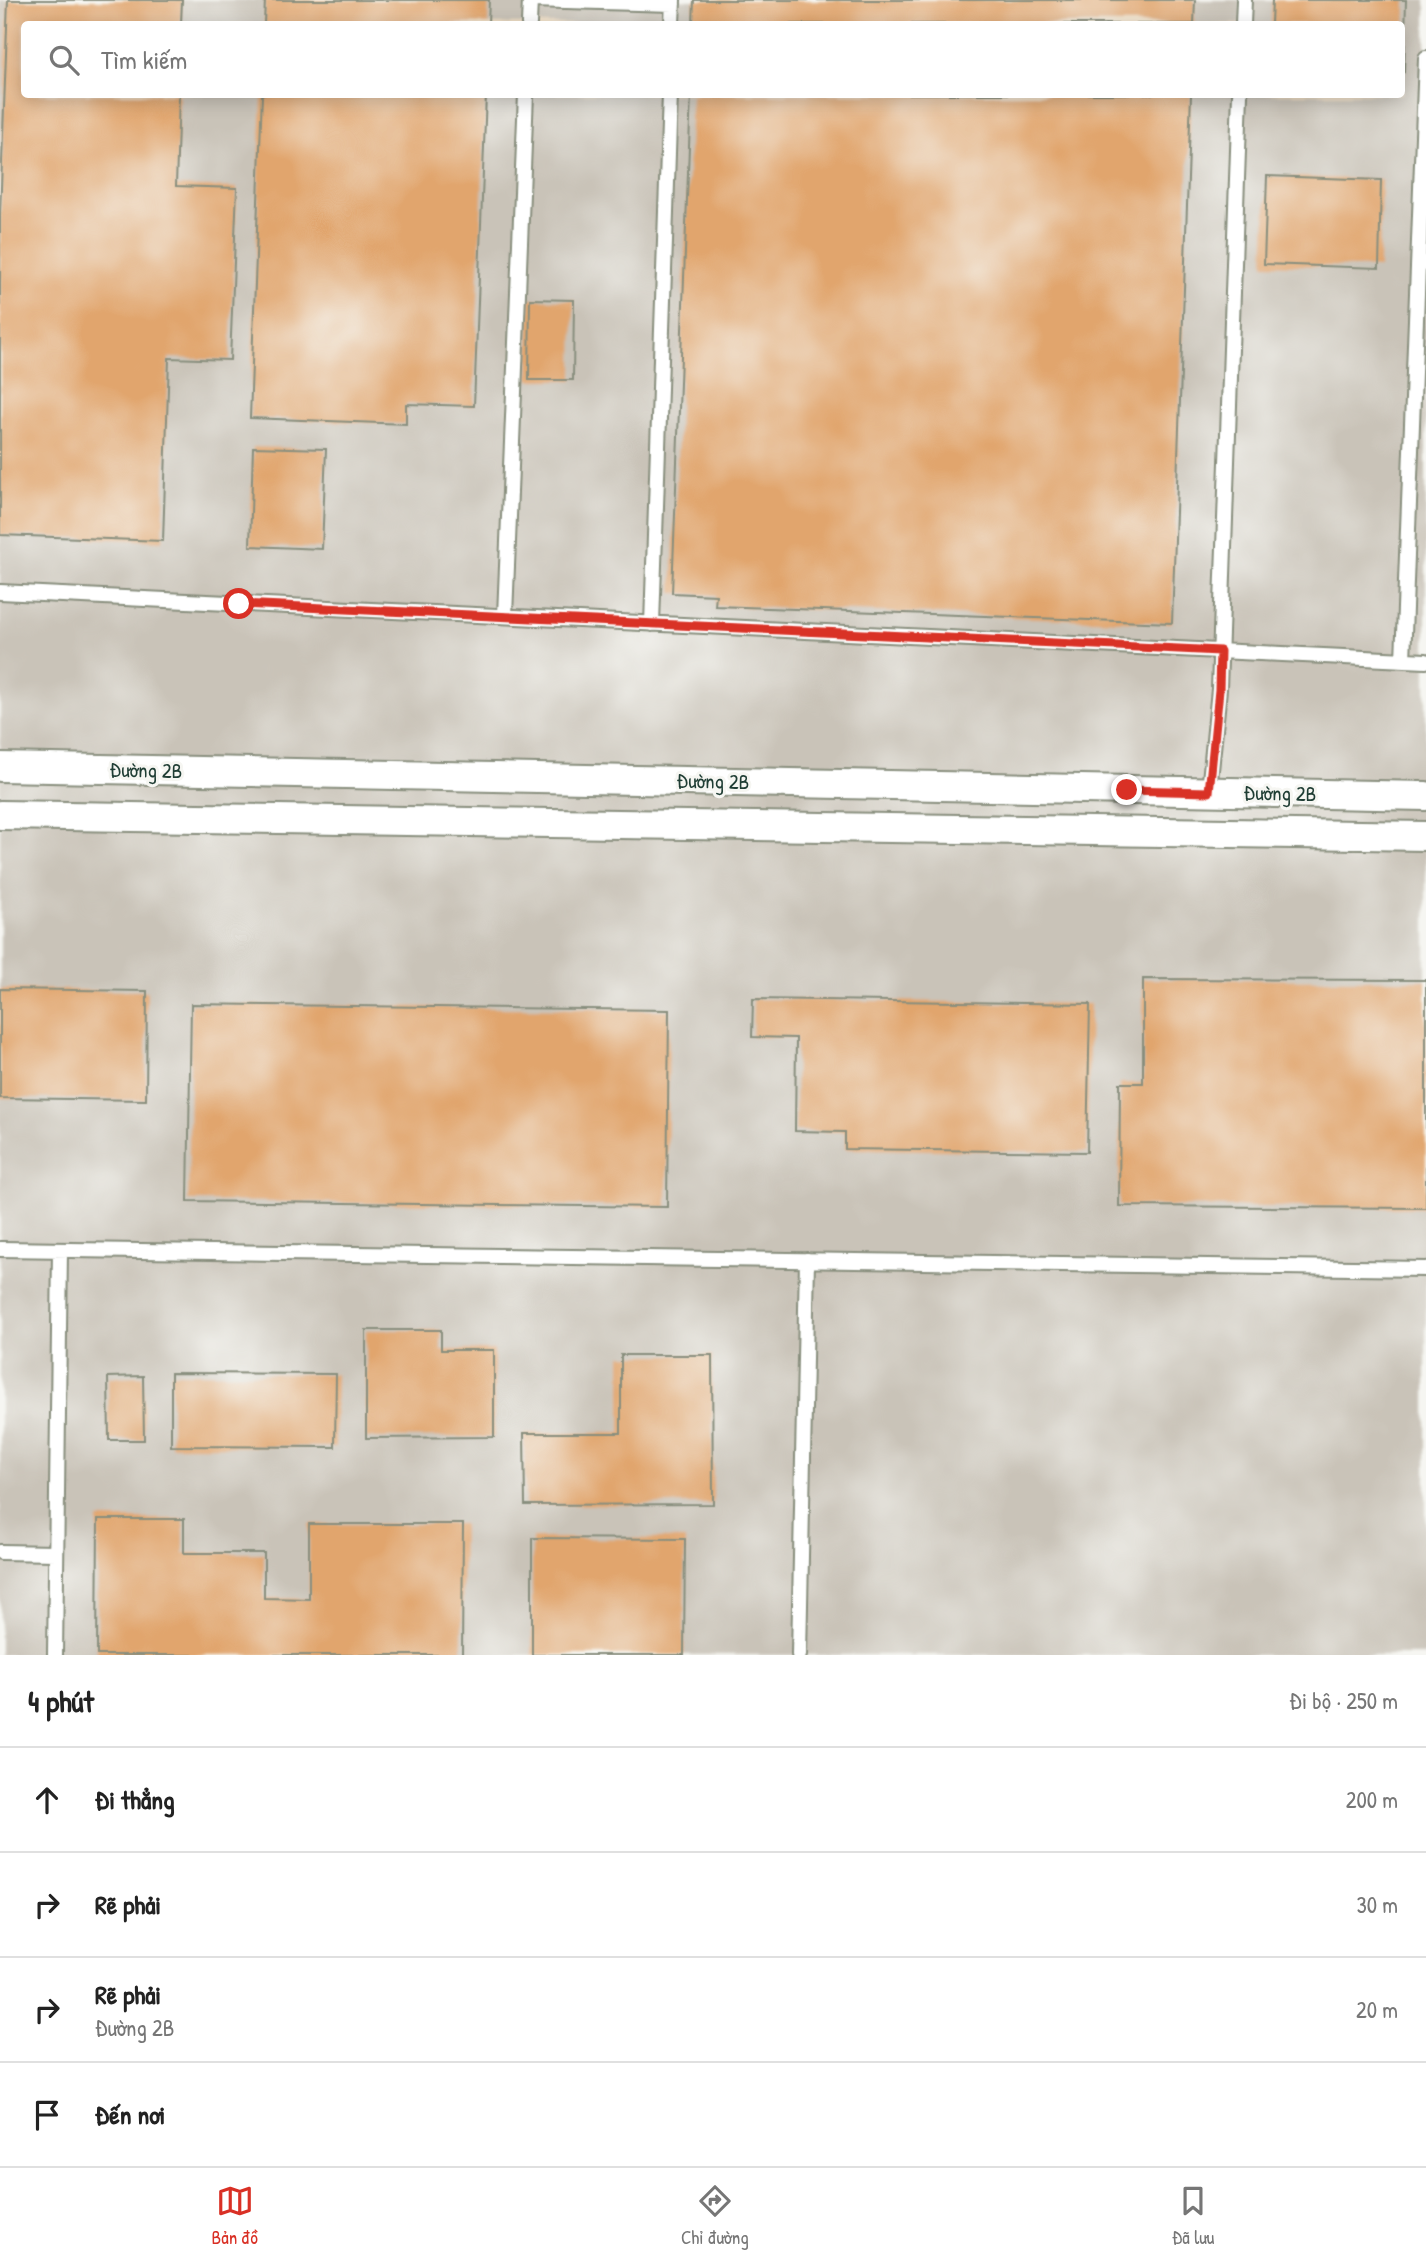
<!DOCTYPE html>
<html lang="vi">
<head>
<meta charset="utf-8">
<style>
	body { margin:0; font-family:"Patrick Hand",sans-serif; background:#f6f6f6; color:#222 }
	.stop { position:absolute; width:21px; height:21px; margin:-16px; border:5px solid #d93025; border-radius:50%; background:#fff }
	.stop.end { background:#d93025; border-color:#fff; box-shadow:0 2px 7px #0008 }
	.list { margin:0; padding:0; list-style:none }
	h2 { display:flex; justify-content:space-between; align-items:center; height:91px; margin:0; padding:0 28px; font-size:30px }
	h2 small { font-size:23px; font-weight:400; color:#767676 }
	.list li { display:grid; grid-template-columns:46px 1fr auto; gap:21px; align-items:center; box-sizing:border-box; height:105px; padding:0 28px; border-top:2px solid #e0e0e0 }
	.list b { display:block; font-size:26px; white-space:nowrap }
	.list p { margin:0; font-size:23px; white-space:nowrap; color:#767676 }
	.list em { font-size:23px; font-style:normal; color:#767676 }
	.icon { flex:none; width:38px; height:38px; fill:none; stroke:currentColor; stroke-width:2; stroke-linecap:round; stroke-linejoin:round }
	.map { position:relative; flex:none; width:1426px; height:1655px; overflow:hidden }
	.search { position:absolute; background:#fff; box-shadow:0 4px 18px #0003; left:21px; right:21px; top:21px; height:77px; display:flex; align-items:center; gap:18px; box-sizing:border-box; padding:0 24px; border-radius:7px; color:#767676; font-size:26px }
	.sheet { height:511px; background:#fff }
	nav { display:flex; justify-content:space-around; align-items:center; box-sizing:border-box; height:98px; border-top:2px solid #e0e0e0; background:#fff; font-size:19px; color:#767676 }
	nav a { display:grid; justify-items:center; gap:4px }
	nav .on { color:#d93025 }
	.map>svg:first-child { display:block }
</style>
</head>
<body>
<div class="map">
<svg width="1426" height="1655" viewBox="0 0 1426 1655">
	<rect width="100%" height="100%" fill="#f6f6f2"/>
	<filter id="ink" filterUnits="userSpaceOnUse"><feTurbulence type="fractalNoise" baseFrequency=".0143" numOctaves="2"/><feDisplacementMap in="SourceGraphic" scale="14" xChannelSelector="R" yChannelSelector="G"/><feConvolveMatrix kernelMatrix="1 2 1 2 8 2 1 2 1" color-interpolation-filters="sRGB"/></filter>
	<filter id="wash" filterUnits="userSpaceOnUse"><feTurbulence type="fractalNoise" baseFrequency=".00686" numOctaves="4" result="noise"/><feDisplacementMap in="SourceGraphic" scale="28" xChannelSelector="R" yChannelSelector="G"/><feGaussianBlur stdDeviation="1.57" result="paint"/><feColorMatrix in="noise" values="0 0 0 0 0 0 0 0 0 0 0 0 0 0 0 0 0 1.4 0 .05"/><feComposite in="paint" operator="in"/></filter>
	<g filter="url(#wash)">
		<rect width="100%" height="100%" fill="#f3e1c7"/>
		<path fill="#c9c3b8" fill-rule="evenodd" d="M 0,0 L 1426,0 L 1426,1655 L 0,1655 ZM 24,24 L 1402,24 L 1402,94 L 24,94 Z"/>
		<g id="blocks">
			<path fill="#e1a56d" d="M 8,0 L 182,0 L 181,24 L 24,24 L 24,94 L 179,94 L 176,186 L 237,188 L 230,360 L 169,358 L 163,541 L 0,535 L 0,215 Z
				M 265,0 L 489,0 L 488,24 L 264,24 Z
				M 694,0 L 1195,0 L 1194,24 L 693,24 Z
				M 1272,0 L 1406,0 L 1404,72 L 1402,71 L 1402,24 L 1271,24 Z
				M 262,94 L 486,94 L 474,406 L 406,404 L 406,424 L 250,418 Z
				M 691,94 L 1191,94 L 1172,623 L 715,606 L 716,595 L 672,593 Z
				M 1267,176 L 1381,180 L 1379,268 L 1264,264 Z
				M 530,299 L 574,300 L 573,380 L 529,380 Z
				M 253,447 L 326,449 L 322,549 L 250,546 Z
				M 1143,979 L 1426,980 L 1426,1208 L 1119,1206 L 1120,1083 L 1143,1083 Z
				M 0,989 L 147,991 L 146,1100 L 0,1098 Z
				M 753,999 L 1090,1004 L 1087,1152 L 845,1149 L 845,1132 L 795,1131 L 796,1038 L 752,1037 Z
				M 191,1004 L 669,1010 L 667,1207 L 188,1201 Z
				M 366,1330 L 441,1330 L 441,1350 L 494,1350 L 494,1437 L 366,1438 Z
				M 621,1355 L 712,1355 L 713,1504 L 525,1505 L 524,1433 L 621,1433 Z
				M 171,1373 L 336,1374 L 335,1447 L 171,1446 Z
				M 143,1376 L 144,1440 L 109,1440 L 108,1377 Z
				M 98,1519 L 184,1519 L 184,1553 L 264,1553 L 264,1598 L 309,1599 L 309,1524 L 463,1524 L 462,1655 L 97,1655 Z
				M 532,1538 L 685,1539 L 684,1655 L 532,1655 Z"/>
		</g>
	</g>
	<g filter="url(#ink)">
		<use href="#blocks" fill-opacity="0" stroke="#898f7e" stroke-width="2"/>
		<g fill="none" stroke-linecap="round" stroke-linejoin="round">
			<defs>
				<path id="service" d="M 530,0 L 673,4
					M 529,24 L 530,0
					M 672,24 L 673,0
					M 1243,24 L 1244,0
					M 0,592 L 1426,661
					M 505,616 L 526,94
					M 652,624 L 670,94
					M 1403,660 L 1426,58
					M 1209,791 L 1219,689 L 1240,94
					M 0,1249 L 1426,1269
					M 0,1552 L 56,1553
					M 55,1655 L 60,1250
					M 799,1655 L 807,1260"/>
				<path id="minor" d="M 0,767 L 1426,796
					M 0,815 L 1426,836"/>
			</defs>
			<use href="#service" stroke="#898f7e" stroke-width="18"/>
			<use href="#minor" stroke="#898f7e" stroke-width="32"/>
			<use href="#service" stroke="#fff" stroke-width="14"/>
			<use href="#minor" stroke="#fff" stroke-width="28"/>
		</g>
	</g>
	<g fill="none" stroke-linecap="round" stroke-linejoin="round" filter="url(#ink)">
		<path stroke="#d93025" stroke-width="9" d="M 239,604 L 1220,651 L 1219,690 L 1209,792 L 1127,790"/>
	</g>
	<g text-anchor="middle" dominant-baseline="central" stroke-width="6" stroke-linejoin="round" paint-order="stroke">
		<g font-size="21" fill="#1f3d34" stroke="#f6f6f2">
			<text transform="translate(146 770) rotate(1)">Đường 2B</text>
			<text transform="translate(713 781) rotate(1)">Đường 2B</text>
			<text transform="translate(1280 793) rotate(1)">Đường 2B</text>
		</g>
	</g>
</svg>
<div class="stop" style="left:239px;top:604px"></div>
<div class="stop end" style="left:1127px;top:790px"></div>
<div class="search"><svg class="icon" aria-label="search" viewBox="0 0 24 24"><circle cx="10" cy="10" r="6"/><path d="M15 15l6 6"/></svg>Tìm kiếm</div>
</div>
<section class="sheet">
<h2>4 phút<small>Đi bộ · 250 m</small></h2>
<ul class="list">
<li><svg class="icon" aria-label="ahead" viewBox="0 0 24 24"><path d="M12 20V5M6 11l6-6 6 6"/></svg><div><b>Đi thẳng</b></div><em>200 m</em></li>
<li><svg class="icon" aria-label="right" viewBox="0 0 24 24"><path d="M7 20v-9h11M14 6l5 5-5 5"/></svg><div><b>Rẽ phải</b></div><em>30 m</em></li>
<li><svg class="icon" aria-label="right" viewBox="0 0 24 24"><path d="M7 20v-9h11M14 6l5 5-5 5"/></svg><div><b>Rẽ phải</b><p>Đường 2B</p></div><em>20 m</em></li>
<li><svg class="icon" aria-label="arrive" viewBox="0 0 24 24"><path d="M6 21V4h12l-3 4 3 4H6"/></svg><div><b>Đến nơi</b></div></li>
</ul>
</section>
<nav>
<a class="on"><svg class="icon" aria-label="map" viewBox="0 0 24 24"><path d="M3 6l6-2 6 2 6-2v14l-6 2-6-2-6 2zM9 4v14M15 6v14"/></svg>Bản đồ</a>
<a><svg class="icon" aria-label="directions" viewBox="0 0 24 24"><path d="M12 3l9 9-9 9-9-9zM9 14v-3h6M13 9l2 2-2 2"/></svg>Chỉ đường</a>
<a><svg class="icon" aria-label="saved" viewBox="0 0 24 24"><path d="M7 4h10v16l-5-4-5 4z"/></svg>Đã lưu</a>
</nav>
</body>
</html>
